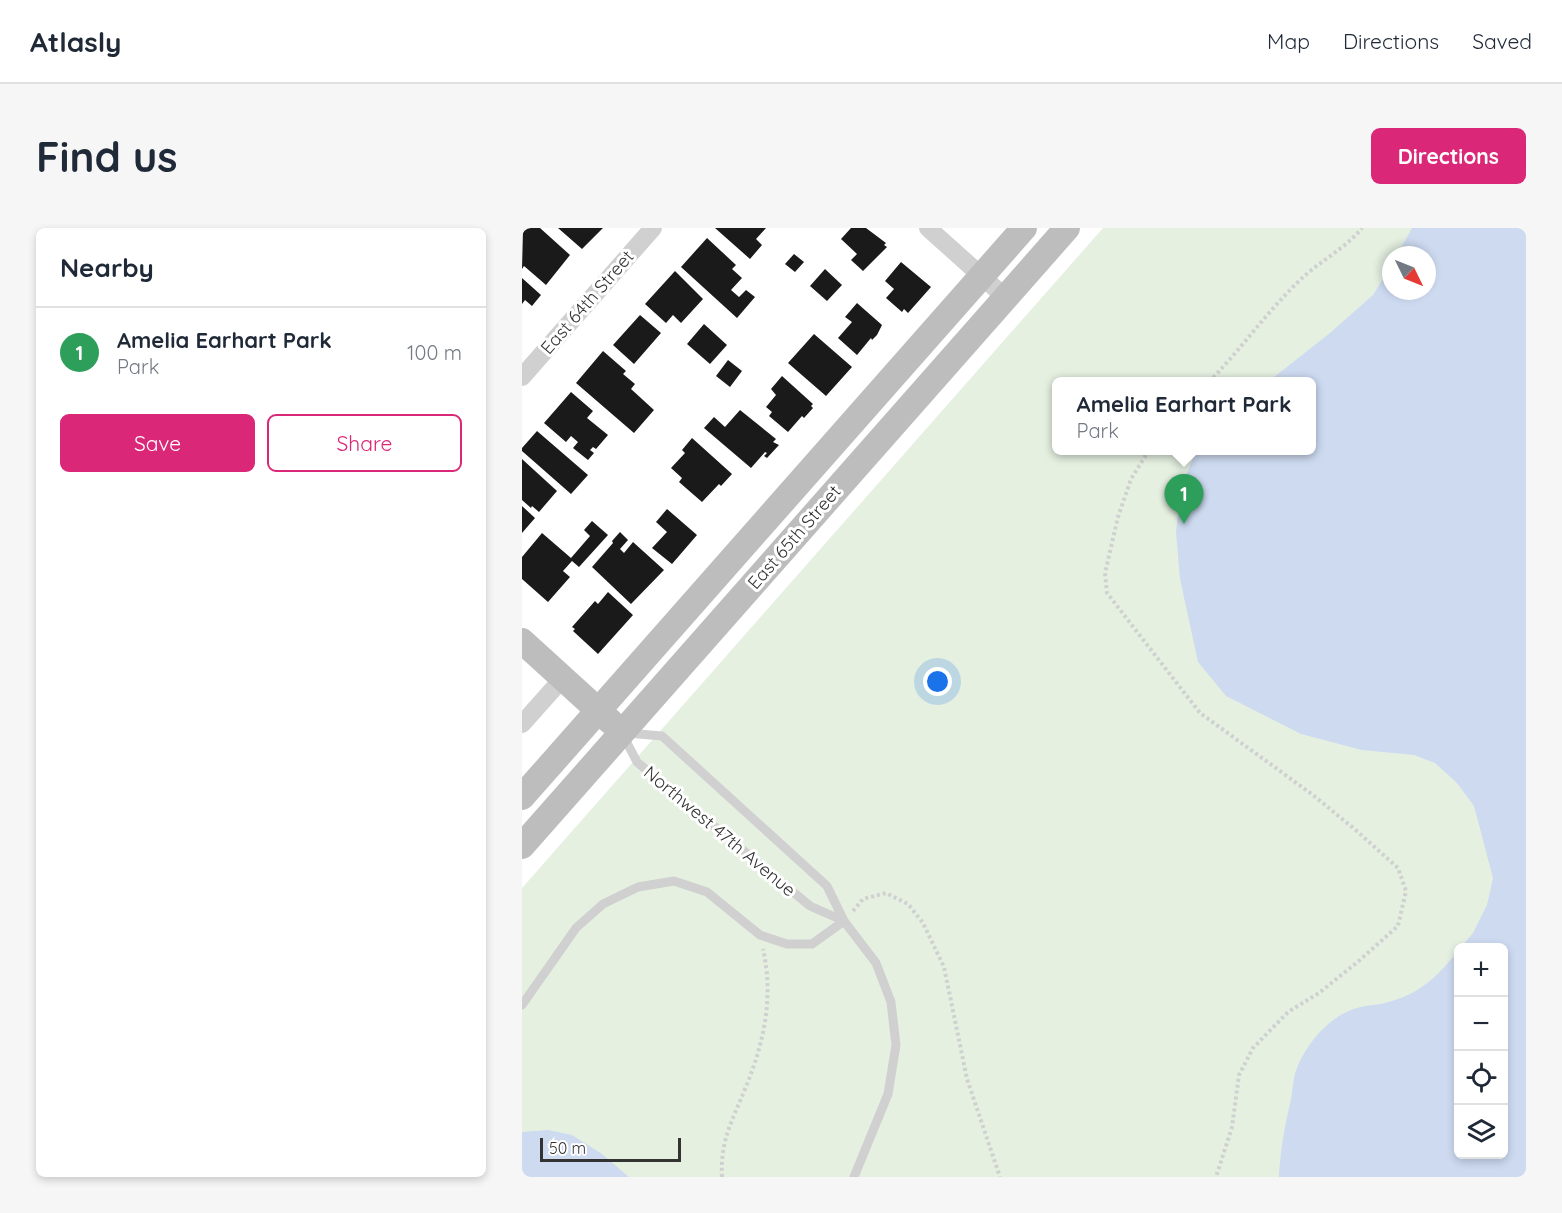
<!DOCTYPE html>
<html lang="en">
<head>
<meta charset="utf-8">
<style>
	body { margin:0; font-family:Quicksand,sans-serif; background:#f6f6f7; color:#1f2937 }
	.controls { position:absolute; right:18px; bottom:18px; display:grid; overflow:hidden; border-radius:9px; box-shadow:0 3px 9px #0003 }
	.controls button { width:54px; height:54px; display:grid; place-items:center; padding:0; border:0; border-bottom:2px solid #e0e1e3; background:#fff; color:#1f2937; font:30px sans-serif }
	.compass { position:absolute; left:860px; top:18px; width:54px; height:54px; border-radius:50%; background:#fff; box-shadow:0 3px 9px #0003; rotate:133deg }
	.scale { position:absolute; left:18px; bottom:15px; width:141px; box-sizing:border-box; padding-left:6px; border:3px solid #333; border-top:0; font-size:16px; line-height:21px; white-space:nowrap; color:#333; -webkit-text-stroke:4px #fff; paint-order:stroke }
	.you { position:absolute; left:416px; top:454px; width:21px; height:21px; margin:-15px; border:4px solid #fff; border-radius:50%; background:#1a73e8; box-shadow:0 0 0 9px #1a73e833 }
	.badge { display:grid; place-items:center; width:39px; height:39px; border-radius:50%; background:#db2777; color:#fff; font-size:20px; font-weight:700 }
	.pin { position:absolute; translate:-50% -50px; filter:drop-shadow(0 2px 3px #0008) }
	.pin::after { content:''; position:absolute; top:32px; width:21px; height:18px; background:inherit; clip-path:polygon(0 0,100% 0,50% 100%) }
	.popup { position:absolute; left:530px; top:149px; width:264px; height:78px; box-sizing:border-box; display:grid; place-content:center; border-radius:9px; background:#fff; filter:drop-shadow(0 2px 4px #0005); font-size:20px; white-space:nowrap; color:#747a83 }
	.popup b { font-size:22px; color:#1f2937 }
	.popup::after { content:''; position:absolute; left:50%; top:100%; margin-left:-12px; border:12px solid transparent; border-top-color:#fff }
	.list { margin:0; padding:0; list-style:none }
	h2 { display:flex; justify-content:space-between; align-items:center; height:78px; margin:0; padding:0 24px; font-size:26px }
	h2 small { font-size:20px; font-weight:400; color:#747a83 }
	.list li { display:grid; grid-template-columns:39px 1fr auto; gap:18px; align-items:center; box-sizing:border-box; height:90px; padding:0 24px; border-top:2px solid #e0e1e3 }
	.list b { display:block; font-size:22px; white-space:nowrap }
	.list p { margin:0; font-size:20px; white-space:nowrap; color:#747a83 }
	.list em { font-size:20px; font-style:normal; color:#747a83 }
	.actions { display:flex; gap:12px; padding:18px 24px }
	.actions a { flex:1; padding:14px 0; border:2px solid #db2777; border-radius:9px; text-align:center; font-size:21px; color:#db2777 }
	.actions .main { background:#db2777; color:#fff }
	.icon { flex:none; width:33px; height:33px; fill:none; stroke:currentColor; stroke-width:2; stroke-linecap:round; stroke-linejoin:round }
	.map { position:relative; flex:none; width:1004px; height:949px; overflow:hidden; border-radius:9px }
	header { display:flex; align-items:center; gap:36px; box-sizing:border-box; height:84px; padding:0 30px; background:#fff; border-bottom:2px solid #e0e1e3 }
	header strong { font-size:28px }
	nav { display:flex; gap:33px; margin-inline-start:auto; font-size:21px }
	.intro { display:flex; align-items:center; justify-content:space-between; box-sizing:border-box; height:144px; padding:0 36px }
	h1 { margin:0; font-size:42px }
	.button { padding:15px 27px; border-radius:9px; background:#db2777; color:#fff; font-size:21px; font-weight:700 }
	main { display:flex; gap:36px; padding:0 36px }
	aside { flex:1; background:#fff; border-radius:9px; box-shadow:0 3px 9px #0003 }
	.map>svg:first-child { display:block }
</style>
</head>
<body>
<header>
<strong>Atlasly</strong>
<nav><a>Map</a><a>Directions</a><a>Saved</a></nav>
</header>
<div class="intro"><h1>Find us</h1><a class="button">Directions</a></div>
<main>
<aside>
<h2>Nearby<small></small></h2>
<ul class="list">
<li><span class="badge" style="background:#2e9e5b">1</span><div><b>Amelia Earhart Park</b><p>Park</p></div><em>100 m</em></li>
</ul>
<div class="actions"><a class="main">Save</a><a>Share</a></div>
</aside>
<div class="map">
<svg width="1004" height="949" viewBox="0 0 1004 949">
	<rect width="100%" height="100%" fill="#fff"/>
	<path fill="#e5f0e1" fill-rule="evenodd" d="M 581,0 L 1004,0 L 1004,949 L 0,949 L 0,660 ZM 869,27 L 905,27 L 905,63 L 869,63 ZM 534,154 L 789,154 L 789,222 L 534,222 ZM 936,720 L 981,720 L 981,926 L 936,926 Z"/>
	<path fill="#cddaf0" d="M 890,0 L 1004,0 L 1004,949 L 757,949 C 758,923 763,897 769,871 C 771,861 771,849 775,840 C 785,814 809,787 835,780 C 844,777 854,777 863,775 C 898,766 914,750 936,723 L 936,926 L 981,926 L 981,720 L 939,719 L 951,705 L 965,677 L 971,650 L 952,578 L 935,555 L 913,535 L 892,527 L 840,522 L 779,506 L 704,468 L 676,434 L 658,351 L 654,304 L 659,261 L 673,225 L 675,222 L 789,222 L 789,154 L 747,153 L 808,105 L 851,67 L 869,37 L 869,63 L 905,63 L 905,27 L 875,27 Z
		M 26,902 L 50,907 L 80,926 L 107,949 L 0,949 L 0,904 Z"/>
	<path fill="#1a1a1a" d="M 1,0 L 18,0 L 48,27 L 24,57 L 2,38 L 0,41 Z
		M 36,0 L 81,0 L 60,21 Z
		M 193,0 L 244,0 L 234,11 L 240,17 L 228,31 Z
		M 329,0 L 344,0 L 364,15 L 362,17 L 365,19 L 341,43 L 329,32 L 335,26 L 319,11 Z
		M 185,10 L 214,37 L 210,41 L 220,50 L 209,62 L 217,69 L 224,62 L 233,69 L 215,90 L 159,39 Z
		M 272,26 L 282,34 L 273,44 L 263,36 Z
		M 379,34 L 409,59 L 386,85 L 382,81 L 380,84 L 364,70 L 372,61 L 363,53 Z
		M 303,41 L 320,57 L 305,73 L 288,58 Z
		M 153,43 L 181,71 L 159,95 L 151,87 L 144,95 L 123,76 Z
		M 0,50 L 19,67 L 10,78 L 3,72 L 0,76 Z
		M 335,75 L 360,97 L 355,107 L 350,112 L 349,110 L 335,127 L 316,110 L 330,94 L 323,89 Z
		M 118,87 L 139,105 L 112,136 L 91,117 Z
		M 182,96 L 205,117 L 188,136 L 165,116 Z
		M 292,106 L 330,139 L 304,168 L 266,135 Z
		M 81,123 L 104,143 L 101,146 L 113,156 L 109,161 L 132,182 L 112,205 L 54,155 Z
		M 206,132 L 220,143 L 208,159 L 194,148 Z
		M 260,148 L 291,176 L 289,178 L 291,180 L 282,190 L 280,188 L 266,204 L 247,188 L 250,184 L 244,179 L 254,167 L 249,161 Z
		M 49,164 L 71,183 L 65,190 L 86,207 L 74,221 L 71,219 L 68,222 L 72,225 L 66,232 L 51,220 L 56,214 L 49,208 L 44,214 L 22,195 Z
		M 218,182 L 254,211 L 251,214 L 257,217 L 245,230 L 242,228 L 245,225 L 243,224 L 229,240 L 182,200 L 192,189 L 203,199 Z
		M 15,203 L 66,247 L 49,266 L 0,223 L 0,220 Z
		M 170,210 L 210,246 L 199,258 L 197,256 L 180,274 L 157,254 L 160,250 L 149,240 L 163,225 L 160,222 Z
		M 0,231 L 35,263 L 17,284 L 10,278 L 9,280 L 0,272 Z
		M 0,278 L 13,290 L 0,305 Z
		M 145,281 L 175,307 L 150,336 L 130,320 L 145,304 L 134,294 Z
		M 70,293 L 86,307 L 57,339 L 50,333 L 41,343 L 48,349 L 26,374 L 0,351 L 0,329 L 20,305 L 49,330 L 68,308 L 62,302 Z
		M 98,304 L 106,312 L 98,321 L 102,325 L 111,314 L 142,342 L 109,376 L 70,339 L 91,315 L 90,313 Z
		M 86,364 L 111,387 L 76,426 L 51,403 L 53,401 L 50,399 L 73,373 L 76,376 Z"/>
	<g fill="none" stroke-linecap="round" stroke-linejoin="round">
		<path stroke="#d0d0d0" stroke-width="4" stroke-dasharray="3 3" stroke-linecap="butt" d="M 687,154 C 719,121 744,85 777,53 C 796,34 823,21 840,0
			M 627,222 L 609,251 L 596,289 L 583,345 L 585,365 L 678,485 L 791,567 L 836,604 L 876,640 L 884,663 L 876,698 L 838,732 L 797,765 L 766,784 L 731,820 L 717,847 L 710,899 L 694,949
			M 331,683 L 341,671 L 364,665 L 386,676 L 401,695 L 422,739 L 445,851 L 478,949
			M 200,949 C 198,912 210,894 223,861 C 242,815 252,770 241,721"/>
		<path stroke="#d0d0d0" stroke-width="9" d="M 105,505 L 140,508 L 305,658 L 322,693 L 354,735 L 369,774 L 374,817 L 366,866 L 332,949
			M 101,507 L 115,534 L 288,678 L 322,693
			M 0,777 L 54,700 L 81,676 L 116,659 L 152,653 L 185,664 L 238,707 L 265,716 L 290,716 L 322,693"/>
		<path stroke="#d0d0d0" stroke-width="18" d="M 406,0 L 484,70
			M 0,149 L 131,0
			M 0,496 L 41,450"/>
		<path stroke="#bdbdbd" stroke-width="26" d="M 0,413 L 89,494
			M 0,569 L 502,0
			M 0,618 L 545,0"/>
	</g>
	<g text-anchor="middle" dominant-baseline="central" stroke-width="6" stroke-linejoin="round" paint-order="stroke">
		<g font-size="18" fill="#333" stroke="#fff">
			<text transform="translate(65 74) rotate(-49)">East 64th Street</text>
			<text transform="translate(272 309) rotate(-49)">East 65th Street</text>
			<text transform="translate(198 603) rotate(40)">Northwest 47th Avenue</text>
		</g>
	</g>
</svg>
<div class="controls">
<button>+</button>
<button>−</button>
<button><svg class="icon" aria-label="locate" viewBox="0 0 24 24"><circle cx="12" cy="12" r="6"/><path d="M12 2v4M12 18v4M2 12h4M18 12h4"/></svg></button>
<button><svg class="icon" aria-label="layers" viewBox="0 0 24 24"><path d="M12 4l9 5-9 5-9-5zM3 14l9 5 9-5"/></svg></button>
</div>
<svg class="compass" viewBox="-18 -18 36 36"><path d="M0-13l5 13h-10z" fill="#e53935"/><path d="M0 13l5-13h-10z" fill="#747a83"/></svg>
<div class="scale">50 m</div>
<div class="you"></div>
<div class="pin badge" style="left:662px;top:296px;background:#2e9e5b">1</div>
<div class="popup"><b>Amelia Earhart Park</b>Park</div>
</div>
</main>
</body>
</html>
